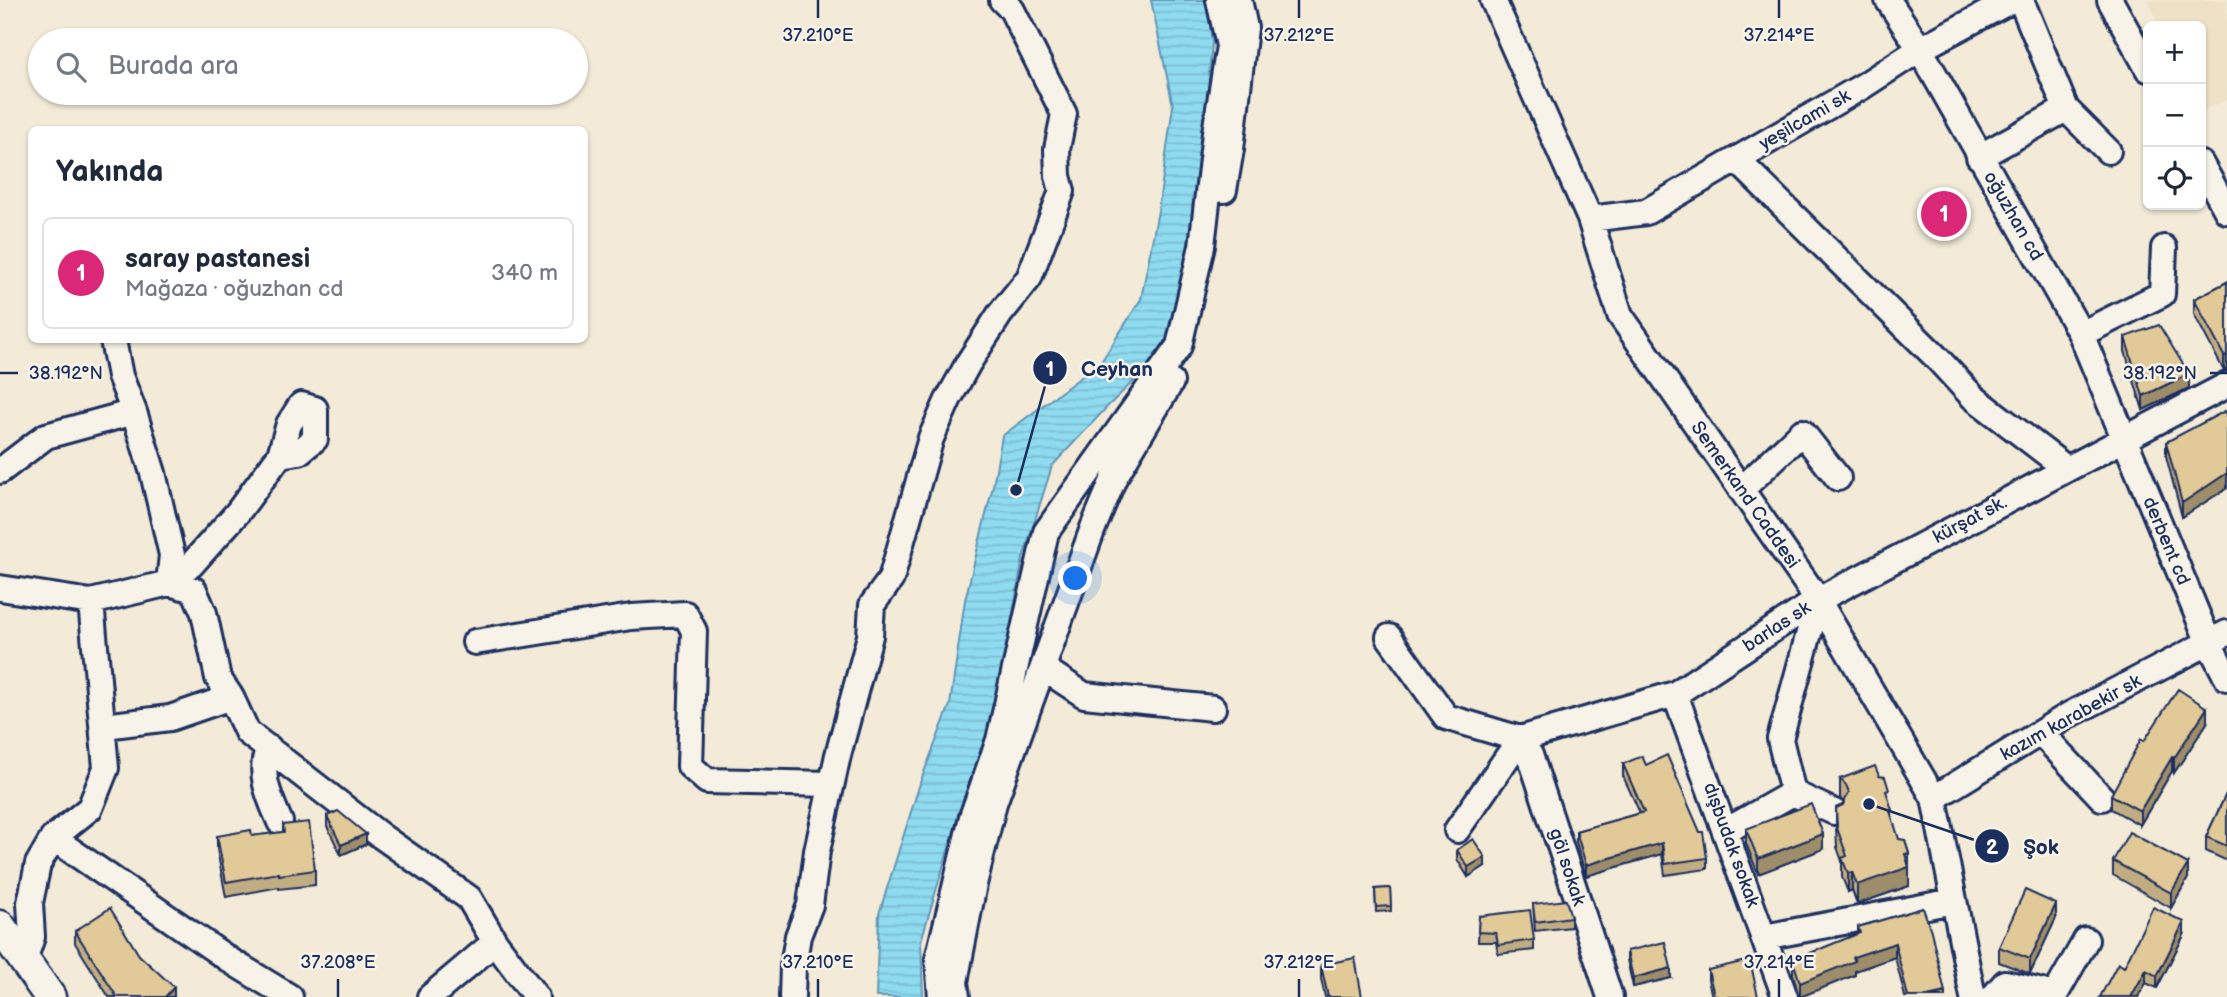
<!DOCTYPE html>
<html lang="tr">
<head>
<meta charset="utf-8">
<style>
	body { margin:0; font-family:"Balsamiq Sans",sans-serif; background:#f2f2f3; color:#1f2937 }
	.controls { position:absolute; right:21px; top:21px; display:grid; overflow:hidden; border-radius:10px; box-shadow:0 2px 5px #0004 }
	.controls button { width:63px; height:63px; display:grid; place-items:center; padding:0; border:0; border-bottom:2px solid #e0e1e3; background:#fff; color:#1f2937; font:35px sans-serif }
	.you { position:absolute; left:1076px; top:579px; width:24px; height:24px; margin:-18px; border:5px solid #fff; border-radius:50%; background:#1a73e8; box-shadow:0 0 0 10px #1a73e833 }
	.badge { display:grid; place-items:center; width:46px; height:46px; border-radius:50%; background:#db2777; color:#fff; font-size:23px; font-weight:700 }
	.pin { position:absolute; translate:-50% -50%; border:4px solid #fff; box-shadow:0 2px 7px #0006 }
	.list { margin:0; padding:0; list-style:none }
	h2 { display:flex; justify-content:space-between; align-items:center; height:91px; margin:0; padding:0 28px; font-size:30px }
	h2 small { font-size:23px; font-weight:400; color:#747a83 }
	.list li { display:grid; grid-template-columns:46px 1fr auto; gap:21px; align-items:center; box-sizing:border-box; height:112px; margin:0 14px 14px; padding:0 14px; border:2px solid #e0e1e3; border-radius:10px }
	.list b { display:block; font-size:26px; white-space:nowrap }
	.list p { margin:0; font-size:23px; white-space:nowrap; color:#747a83 }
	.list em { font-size:23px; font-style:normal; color:#747a83 }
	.icon { flex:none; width:38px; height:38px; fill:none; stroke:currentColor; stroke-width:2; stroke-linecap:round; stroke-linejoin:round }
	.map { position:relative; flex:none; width:2227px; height:997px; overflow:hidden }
	.search { position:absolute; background:#fff; box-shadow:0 2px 5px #0004; left:28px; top:28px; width:560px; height:77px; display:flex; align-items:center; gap:18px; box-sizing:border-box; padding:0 24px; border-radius:38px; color:#747a83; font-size:26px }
	.panel { position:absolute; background:#fff; box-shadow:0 2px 5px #0004; left:28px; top:126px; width:560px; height:217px; border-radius:10px }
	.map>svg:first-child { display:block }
</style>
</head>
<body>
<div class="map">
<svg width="2227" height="997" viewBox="0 0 2227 997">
	<defs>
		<pattern id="water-rules" width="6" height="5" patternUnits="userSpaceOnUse" patternTransform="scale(1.75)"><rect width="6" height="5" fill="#8fdbf0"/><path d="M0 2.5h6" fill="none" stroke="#7bbcd0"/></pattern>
	</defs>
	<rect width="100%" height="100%" fill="#f3ebd8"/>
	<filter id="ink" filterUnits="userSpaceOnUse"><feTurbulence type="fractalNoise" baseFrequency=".0143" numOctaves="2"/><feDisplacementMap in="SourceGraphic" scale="14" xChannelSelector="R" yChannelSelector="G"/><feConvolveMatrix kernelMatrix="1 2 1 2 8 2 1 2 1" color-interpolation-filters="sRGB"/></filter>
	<g filter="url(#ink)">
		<path fill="#eee1c5" d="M 2148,0 L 2227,0 L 2227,100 L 2201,111 L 2201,26 L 2160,26 Z"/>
		<path fill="url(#water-rules)" stroke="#6196b6" stroke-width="2" d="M 1151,0 L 1207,0 L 1212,42 L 1193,257 L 1170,346 L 1109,405 L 1052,466 L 1023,558 L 987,756 L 955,827 L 921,941 L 923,997 L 876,997 L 879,914 L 921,780 L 950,705 L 965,600 L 993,486 L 1002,436 L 1101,362 L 1141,299 L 1158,211 L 1173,106 Z"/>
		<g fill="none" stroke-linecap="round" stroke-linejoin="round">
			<defs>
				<path id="minor" d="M 1493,0 L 1590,219 L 1620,315 L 1818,600 L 1934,798 L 1973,997
					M 1888,0 L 1920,49 L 2081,334 L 2209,643 L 2227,678
					M 2110,0 L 2148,69
					M 2066,109 L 2108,151
					M 1979,157 L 2066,109 L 2021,0
					M 1737,160 L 1935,356 L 1973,397 L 2067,469
					M 2201,164 L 2227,211
					M 1224,190 L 1231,149 L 1245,28 L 1239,0
					M 1590,219 L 1646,212 L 1863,86 L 1920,49 L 2012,0
					M 2081,334 L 2162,294 L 2164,248
					M 113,340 L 120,376 L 134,412
					M 0,471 L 46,436 L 134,412 L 153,473 L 172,555 L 169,583
					M 1741,490 L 1802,432 L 1838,478
					M 170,573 L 191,565 L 238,512 L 280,455 L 289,424 L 301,405 L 315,409 L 315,439 L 299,452 L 280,455
					M 0,588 L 91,602 L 169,583 L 194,590 L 204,613 L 218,678 L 231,697 L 247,732 L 381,836 L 469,898 L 495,942 L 536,997
					M 1818,600 L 2227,385
					M 1389,637 L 1446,717 L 1520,739
					M 475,642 L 631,617 L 685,614 L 694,631 L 690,766 L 707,781 L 831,784
					M 1043,668 L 1084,695 L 1213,708
					M 1675,694 L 1785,997
					M 104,726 L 170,718 L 231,697
					M 2041,733 L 2102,798
					M 1520,739 L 1675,694 L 1818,600 L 1780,739 L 1793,793 L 1726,831
					M 1520,739 L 1530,755 L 1610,997
					M 269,748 C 257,772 270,799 280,822
					M 1793,793 L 1834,812
					M 1934,798 L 2069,715 L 2227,633
					M 1457,830 L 1520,739
					M 53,838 L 231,961 L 290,997
					M 1764,937 L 1954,901
					M 24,960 L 32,937 L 30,903 L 38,864 L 53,838 L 90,808 L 106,768 L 91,602
					M 430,997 L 495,942
					M 792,997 L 793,966 L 798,936 L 810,905 L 817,851 L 838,755 L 870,636 L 872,605 L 891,579 L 931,438 L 948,400 L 969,362 L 1000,314 L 1029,278 L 1062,191 L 1058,176 L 1057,149 L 1064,114 L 1012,10 L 1002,0
					M 941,997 L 938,959 L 972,817 L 999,740 L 1046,532 L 1179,346 L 1202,246 L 1215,133 L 1229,46 L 1219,0
					M 957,997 L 955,982 L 974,884 L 994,803 L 1093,528 L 1114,478 L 1171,382
					M 1993,997 L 2005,983 L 2055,995 L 2086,940"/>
				<path id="major" d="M 0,926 L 50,997"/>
			</defs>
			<use href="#minor" stroke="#1b2f5e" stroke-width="30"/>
			<use href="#major" stroke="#1b2f5e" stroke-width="35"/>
			<use href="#minor" stroke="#f7f3e8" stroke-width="24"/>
			<use href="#major" stroke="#f7f3e8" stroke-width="30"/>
		</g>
		<path fill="#c2ad83" stroke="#1b2f5e" stroke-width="2" d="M 2227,282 L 2227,369 L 2224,371 L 2194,314 L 2194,299 Z
			M 2125,337 L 2189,388 L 2143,410 L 2125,351 Z
			M 2227,417 L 2227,488 L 2182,517 L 2166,456 L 2166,442 Z
			M 2207,723 L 2174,773 L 2172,771 L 2140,825 L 2111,809 L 2111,795 L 2144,741 Z
			M 1623,764 L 1707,858 L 1707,869 L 1665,875 L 1662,854 L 1586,876 L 1576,842 L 1576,831 L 1640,813 L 1623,776 Z
			M 1840,779 L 1889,801 L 1892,819 L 1909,886 L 1857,904 L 1852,890 L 1848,892 L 1842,877 L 1842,861 L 1837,847 L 1836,827 L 1836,808 L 1843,805 L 1844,802 L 1840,798 Z
			M 2227,792 L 2227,861 L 2206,851 L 2206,837 Z
			M 327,816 L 366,844 L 341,855 L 327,826 Z
			M 283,825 L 315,870 L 315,885 L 279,889 L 279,887 L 226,897 L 217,850 L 217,836 L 252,836 L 283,832 Z
			M 1746,829 L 1823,849 L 1758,874 L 1746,843 Z
			M 1457,850 L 1485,866 L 1468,877 L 1457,859 Z
			M 2113,861 L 2188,878 L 2171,908 L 2113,875 Z
			M 1390,888 L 1391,911 L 1376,912 L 1375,889 Z
			M 1533,904 L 1571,917 L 1571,927 L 1535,931 Z
			M 1923,908 L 1945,997 L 1905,997 L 1895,957 L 1855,971 L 1855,975 L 1799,997 L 1793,974 L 1793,960 L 1858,934 L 1858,927 Z
			M 1479,916 L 1534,940 L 1534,950 L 1498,954 L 1496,942 L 1478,942 Z
			M 2056,918 L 2030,974 L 1999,962 L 1999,947 Z
			M 75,931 L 139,955 L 174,997 L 109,997 L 75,943 Z
			M 2184,935 L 2157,988 L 2146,983 L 2138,997 L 2100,997 L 2124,967 Z
			M 1627,951 L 1671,978 L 1633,987 L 1627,960 Z
			M 1321,965 L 1362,997 L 1325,997 L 1321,979 Z
			M 1708,970 L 1758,997 L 1712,997 L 1708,980 Z"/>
		<path fill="#9e8d6a" stroke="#1b2f5e" stroke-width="2" d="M 2227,355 L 2227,369 L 2224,371 L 2224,356 Z
			M 2189,374 L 2189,388 L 2143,410 L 2143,396 Z
			M 2227,473 L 2227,488 L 2182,517 L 2182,503 Z
			M 2207,708 L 2207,723 L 2174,773 L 2174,758 Z
			M 2172,757 L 2172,771 L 2140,825 L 2140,811 Z
			M 366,834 L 366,844 L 341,855 L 341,845 Z
			M 1823,834 L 1823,849 L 1758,874 L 1758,859 Z
			M 1662,843 L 1662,854 L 1586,876 L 1586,865 Z
			M 1909,853 L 1909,886 L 1857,904 L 1857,885 L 1905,854 Z
			M 1485,857 L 1485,866 L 1468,877 L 1468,867 Z
			M 2188,864 L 2188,878 L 2171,908 L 2171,893 Z
			M 1852,872 L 1852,890 L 1848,892 L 1848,873 Z
			M 2056,904 L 2056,918 L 2030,974 L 2030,959 Z
			M 2184,922 L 2184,935 L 2157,988 L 2157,976 Z
			M 1895,943 L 1895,957 L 1855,971 L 1855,975 L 1800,997 L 1800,983 L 1853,957 Z
			M 1671,968 L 1671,978 L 1633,987 L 1633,978 Z
			M 2146,970 L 2146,983 L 2138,997 L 2131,997 Z
			M 174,987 L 174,997 L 165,997 Z
			M 1945,992 L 1945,997 L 1923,997 Z"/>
		<path fill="#e2c998" stroke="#1b2f5e" stroke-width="2" d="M 2227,282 L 2227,355 L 2224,356 L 2194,299 Z
			M 2159,325 L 2189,374 L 2143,396 L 2125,337 Z
			M 2225,411 L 2227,417 L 2227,473 L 2182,503 L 2166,442 Z
			M 2178,689 L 2207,708 L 2174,758 L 2172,757 L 2140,811 L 2111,795 L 2141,739 L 2144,741 Z
			M 1667,755 L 1700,832 L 1703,832 L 1707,858 L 1665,864 L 1662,843 L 1586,865 L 1576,831 L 1644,812 L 1623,764 L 1642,756 L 1646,765 Z
			M 1875,766 L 1879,776 L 1885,777 L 1889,790 L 1886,791 L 1892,810 L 1890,811 L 1899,839 L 1905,840 L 1909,853 L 1905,854 L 1909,867 L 1857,885 L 1852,872 L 1848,873 L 1842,858 L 1847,856 L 1837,828 L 1836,808 L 1843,805 L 1849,792 L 1846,785 L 1840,779 Z
			M 2227,792 L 2227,846 L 2206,837 Z
			M 1811,804 L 1823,834 L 1758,859 L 1746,829 Z
			M 338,811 L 366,834 L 341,845 L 327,816 Z
			M 309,822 L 315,870 L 279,875 L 279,873 L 226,882 L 217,836 L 251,830 L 252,836 L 284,832 L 283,825 Z
			M 2129,832 L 2188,864 L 2171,893 L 2113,861 Z
			M 1473,839 L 1485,857 L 1468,867 L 1457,850 Z
			M 1390,888 L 1391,906 L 1376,907 L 1375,889 Z
			M 2025,890 L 2056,904 L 2030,959 L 1999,947 Z
			M 1566,900 L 1571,917 L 1535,922 L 1533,904 Z
			M 2153,907 L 2184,922 L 2157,976 L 2146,970 L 2131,997 L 2100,997 L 2118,963 L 2124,967 Z
			M 110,908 L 139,955 L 174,987 L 165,997 L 117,997 L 75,931 Z
			M 1923,908 L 1931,931 L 1945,992 L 1923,997 L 1908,997 L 1895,943 L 1853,957 L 1855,961 L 1800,983 L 1793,960 L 1860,933 L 1858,927 Z
			M 1530,910 L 1534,940 L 1498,945 L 1496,933 L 1478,932 L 1479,916 Z
			M 1665,942 L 1671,968 L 1633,978 L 1627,951 Z
			M 1355,958 L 1362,997 L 1328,997 L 1321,965 Z
			M 1750,960 L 1758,997 L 1718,997 L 1717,995 L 1714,995 L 1708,970 Z"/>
	</g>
	<path fill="none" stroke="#1b2f5e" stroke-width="2.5" d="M 818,0 L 818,18M 1299,0 L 1299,18M 1779,0 L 1779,18M 0,373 L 18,373M 2210,373 L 2227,373M 338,979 L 338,997M 818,979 L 818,997M 1299,979 L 1299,997M 1779,979 L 1779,997"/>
	<g text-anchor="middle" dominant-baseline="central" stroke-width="5" stroke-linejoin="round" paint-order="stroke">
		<g font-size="19" fill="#1b2f5e" stroke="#f7f3e8">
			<text transform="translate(1805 120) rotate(-30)">yeşilcami sk</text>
			<text transform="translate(2013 216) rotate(60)">oğuzhan cd</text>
			<text transform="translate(1745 495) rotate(55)">Semerkand Caddesi</text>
			<text transform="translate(1970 520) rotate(-28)">kürşat sk.</text>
			<text transform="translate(2166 541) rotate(67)">derbent cd</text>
			<text transform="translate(1777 627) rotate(-33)">barlas sk</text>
			<text transform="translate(2071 718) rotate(-29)">kazım karabekir sk</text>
			<text transform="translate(1731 845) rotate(70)">dışbudak sokak</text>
			<text transform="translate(1567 867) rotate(72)">göl sokak</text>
		</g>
	</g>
	<g font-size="18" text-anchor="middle" fill="#1b2f5e" stroke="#f7f3e8" stroke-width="5" stroke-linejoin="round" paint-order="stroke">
		<text x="818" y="41">37.210°E</text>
		<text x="1299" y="41">37.212°E</text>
		<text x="1779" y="41">37.214°E</text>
		<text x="66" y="379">38.192°N</text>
		<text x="2160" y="379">38.192°N</text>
		<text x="338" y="968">37.208°E</text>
		<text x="818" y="968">37.210°E</text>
		<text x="1299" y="968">37.212°E</text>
		<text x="1779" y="968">37.214°E</text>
	</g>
	<path fill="none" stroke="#1b2f5e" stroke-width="2.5" d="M1016 490L1050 368M1869 804L1992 846"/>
	<g fill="#1b2f5e" stroke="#f7f3e8" stroke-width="2.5">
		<circle cx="1016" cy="490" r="7"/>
		<circle cx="1869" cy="804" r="7"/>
		<circle cx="1050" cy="368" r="18"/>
		<circle cx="1992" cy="846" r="18"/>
	</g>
	<g font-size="21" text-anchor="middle" font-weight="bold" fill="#fff">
		<text x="1050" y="376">1</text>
		<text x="1992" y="854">2</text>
	</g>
	<g font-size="21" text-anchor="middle" font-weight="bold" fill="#1b2f5e" stroke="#f7f3e8" stroke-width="5" stroke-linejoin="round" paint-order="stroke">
		<text x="1117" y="376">Ceyhan</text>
		<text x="2041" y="854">Şok</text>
	</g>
</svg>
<div class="controls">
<button>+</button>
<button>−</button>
<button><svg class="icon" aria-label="locate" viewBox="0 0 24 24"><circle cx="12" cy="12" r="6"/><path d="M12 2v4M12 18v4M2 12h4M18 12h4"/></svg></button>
</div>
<div class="you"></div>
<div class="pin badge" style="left:1944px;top:214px">1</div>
<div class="search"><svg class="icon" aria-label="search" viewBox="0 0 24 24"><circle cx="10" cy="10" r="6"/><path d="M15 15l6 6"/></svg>Burada ara</div>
<section class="panel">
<h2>Yakında<small></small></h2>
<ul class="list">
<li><span class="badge">1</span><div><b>saray pastanesi</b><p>Mağaza · oğuzhan cd</p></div><em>340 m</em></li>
</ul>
</section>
</div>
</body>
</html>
